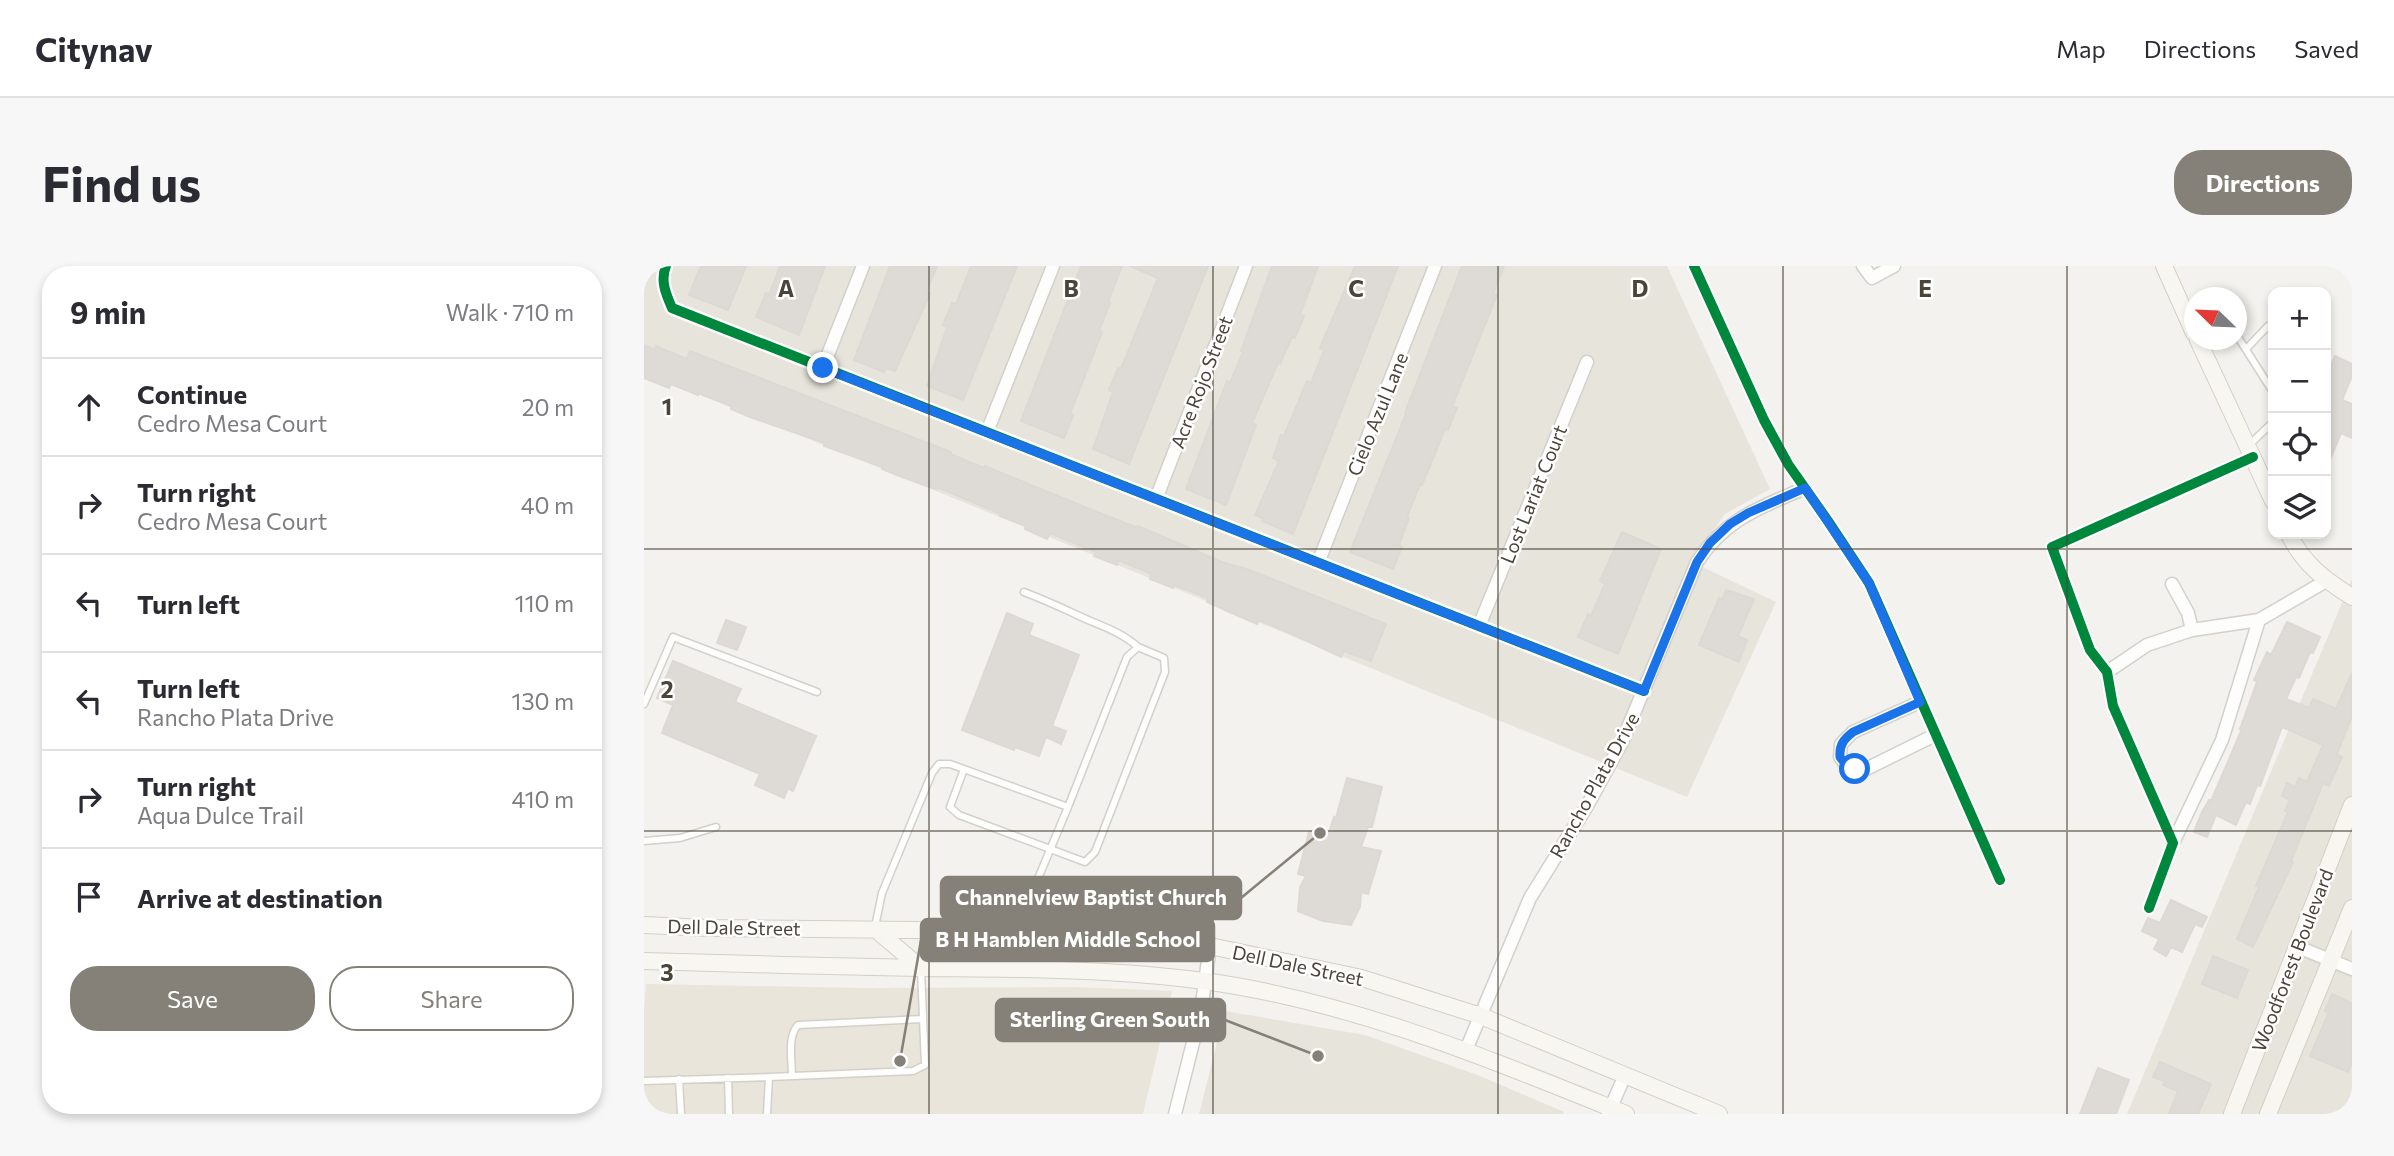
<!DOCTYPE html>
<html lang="en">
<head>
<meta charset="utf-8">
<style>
	body { margin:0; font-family:Commissioner,sans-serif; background:#f7f7f7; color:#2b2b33 }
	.controls { position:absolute; right:21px; top:21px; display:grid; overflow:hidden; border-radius:14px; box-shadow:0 4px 10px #0003 }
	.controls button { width:63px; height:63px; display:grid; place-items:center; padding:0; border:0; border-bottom:2px solid #e1e1e2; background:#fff; color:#2b2b33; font:35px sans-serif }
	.compass { position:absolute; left:1540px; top:21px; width:63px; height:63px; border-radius:50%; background:#fff; box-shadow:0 4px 10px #0003; rotate:293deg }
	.stop { position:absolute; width:21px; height:21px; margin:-16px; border:5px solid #1a73e8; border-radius:50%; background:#fff }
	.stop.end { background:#1a73e8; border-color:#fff; box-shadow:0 2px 7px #0008 }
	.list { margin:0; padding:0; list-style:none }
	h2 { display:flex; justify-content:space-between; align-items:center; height:91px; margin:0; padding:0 28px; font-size:30px }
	h2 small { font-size:23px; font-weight:400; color:#7c7c81 }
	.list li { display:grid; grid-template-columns:46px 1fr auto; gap:21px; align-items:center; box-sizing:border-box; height:98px; padding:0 28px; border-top:2px solid #e1e1e2 }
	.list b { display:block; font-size:26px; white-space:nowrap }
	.list p { margin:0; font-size:23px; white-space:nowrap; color:#7c7c81 }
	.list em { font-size:23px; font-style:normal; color:#7c7c81 }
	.actions { display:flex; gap:14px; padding:21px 28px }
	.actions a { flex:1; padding:16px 0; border:2px solid #868178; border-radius:28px; text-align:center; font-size:24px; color:#868178 }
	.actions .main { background:#868178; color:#fff }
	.icon { flex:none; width:38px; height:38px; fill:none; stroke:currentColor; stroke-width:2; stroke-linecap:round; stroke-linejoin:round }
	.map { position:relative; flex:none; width:1708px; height:848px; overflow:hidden; border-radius:28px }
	header { display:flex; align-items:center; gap:42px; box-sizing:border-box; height:98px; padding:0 35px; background:#fff; border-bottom:2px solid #e1e1e2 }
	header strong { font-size:33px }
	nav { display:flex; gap:38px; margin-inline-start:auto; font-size:24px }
	.intro { display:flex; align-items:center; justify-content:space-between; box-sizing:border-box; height:168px; padding:0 42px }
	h1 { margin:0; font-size:49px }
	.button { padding:18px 32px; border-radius:28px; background:#868178; color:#fff; font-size:24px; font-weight:700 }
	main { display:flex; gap:42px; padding:0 42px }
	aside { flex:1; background:#fff; border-radius:28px; box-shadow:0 4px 10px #0003 }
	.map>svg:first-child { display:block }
</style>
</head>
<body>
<header>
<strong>Citynav</strong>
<nav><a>Map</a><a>Directions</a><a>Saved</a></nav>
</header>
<div class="intro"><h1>Find us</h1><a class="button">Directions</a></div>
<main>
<aside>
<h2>9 min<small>Walk · 710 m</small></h2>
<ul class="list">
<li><svg class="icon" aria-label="ahead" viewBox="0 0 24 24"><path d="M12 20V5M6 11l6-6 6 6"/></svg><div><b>Continue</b><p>Cedro Mesa Court</p></div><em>20 m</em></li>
<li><svg class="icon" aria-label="right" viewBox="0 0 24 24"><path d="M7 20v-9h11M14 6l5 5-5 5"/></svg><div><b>Turn right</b><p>Cedro Mesa Court</p></div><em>40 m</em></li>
<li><svg class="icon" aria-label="left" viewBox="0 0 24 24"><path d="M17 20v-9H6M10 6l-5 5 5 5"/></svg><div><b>Turn left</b></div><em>110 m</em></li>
<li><svg class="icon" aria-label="left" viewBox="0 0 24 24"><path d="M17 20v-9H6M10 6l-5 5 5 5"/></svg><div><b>Turn left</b><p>Rancho Plata Drive</p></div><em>130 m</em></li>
<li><svg class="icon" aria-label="right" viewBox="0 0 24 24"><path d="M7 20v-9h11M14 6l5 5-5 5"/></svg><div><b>Turn right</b><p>Aqua Dulce Trail</p></div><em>410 m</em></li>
<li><svg class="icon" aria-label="arrive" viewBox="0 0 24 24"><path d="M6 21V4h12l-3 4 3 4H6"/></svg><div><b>Arrive at destination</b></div></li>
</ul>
<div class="actions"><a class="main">Save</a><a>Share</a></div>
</aside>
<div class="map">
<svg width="1708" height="848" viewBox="0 0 1708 848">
	<rect width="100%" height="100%" fill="#f4f2ee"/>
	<path fill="#e7e4dc" d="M 0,0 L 1023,0 L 1126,223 L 1081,248 L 1048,296 L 1132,336 L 1043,531 L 0,106 Z
		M 1708,313 L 1708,848 L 1483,848 Z
		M 581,745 L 721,769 L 836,810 L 920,846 L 919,848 L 555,848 Z"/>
	<path fill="#eae5da" d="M 2,718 L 222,722 L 429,721 L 528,725 L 499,848 L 0,848 L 0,743 Z"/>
	<path fill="#dedbd6" stroke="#dcd9d4" stroke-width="2" d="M 57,0 L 102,0 L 84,44 L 45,29 Z
		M 136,0 L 181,0 L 155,69 L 112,51 L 122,27 L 125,29 Z
		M 246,0 L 293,0 L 282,26 L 286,28 L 251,105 L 242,102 L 240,106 L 210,94 Z
		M 327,0 L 373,0 L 319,134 L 283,120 L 303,61 L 299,59 L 308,37 L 312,38 Z
		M 437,0 L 478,0 L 464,36 L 466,37 L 455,65 L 458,66 L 426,148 L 429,149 L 420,172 L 377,155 Z
		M 486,0 L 564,0 L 485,198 L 449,183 L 469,126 L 465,124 L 474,102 L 477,103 L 514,12 Z
		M 628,0 L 674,0 L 656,49 L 660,50 L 651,72 L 648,71 L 636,98 L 634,97 L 608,157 L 612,159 L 582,239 L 542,223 L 583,115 L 586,117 L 599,86 L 597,85 Z
		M 711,0 L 754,0 L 649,268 L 618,255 L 619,252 L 611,249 L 635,195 L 629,192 L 637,169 L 640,170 L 663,115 L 667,117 L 680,84 L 676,82 Z
		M 818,0 L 860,0 L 849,28 L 853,29 L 808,141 L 813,142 L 804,164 L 801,163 L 778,219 L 776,218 L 763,251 L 765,252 L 755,279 L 758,281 L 749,303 L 706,286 L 762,148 L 761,147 Z
		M 0,79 L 11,84 L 12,80 L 43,93 L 46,85 L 307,186 L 306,188 L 340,202 L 341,200 L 448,244 L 494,262 L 494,260 L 578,296 L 608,305 L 742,358 L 727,395 L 700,385 L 697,391 L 648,368 L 615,354 L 613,358 L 590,348 L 563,336 L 564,332 L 530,319 L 529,322 L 506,313 L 508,308 L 474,294 L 473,299 L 450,290 L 452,286 L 406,267 L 403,273 L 381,263 L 382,260 L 356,250 L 357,248 L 293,221 L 292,223 L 258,211 L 238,203 L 239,201 L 180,180 L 181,177 L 106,151 L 87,143 L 88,140 L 54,127 L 54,129 L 27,118 L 25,122 L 0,112 Z
		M 1691,90 L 1708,98 L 1708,110 L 1698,134 L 1708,138 L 1708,172 L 1697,167 L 1682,203 L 1682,111 Z
		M 978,266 L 1017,283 L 974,388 L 934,371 L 944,348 L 947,350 L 961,318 L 956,315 Z
		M 1082,324 L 1110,333 L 1094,370 L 1103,374 L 1095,396 L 1055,379 L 1075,332 L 1078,334 Z
		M 363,347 L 389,358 L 385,369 L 435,389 L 408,460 L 422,465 L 417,478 L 402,471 L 395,490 L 371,481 L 370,484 L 318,464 Z
		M 82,354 L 102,361 L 93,384 L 73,377 Z
		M 1643,356 L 1676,371 L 1669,387 L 1666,386 L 1655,412 L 1652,411 L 1642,433 L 1665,442 L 1669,433 L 1692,443 L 1708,407 L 1708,450 L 1693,488 L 1698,491 L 1685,520 L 1679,517 L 1647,595 L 1649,596 L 1609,681 L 1593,673 L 1615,621 L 1612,620 L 1644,546 L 1641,545 L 1646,534 L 1638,530 L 1643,517 L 1651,521 L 1655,512 L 1663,516 L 1679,479 L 1638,461 L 1616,520 L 1613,519 L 1606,538 L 1602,536 L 1592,559 L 1572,549 L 1563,571 L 1550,566 L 1558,546 L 1565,534 L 1567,535 L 1598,463 L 1596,463 L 1613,416 L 1610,414 L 1623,386 L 1627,389 Z
		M 29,395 L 97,423 L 91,436 L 172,470 L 149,525 L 144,522 L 140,532 L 111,519 L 116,508 L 18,467 L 29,439 L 13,432 Z
		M 703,512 L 738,521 L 728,561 L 724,561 L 717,581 L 737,585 L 724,628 L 717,626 L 716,641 L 707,659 L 679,655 L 654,645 L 656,621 L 662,610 L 654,608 L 665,566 L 684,570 L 690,551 L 692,552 Z
		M 1527,634 L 1563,651 L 1558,661 L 1551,658 L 1538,686 L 1527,681 L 1522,690 L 1510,683 L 1515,673 L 1498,665 L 1504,652 L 1516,657 Z
		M 1569,690 L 1604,704 L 1593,732 L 1558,718 Z
		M 1688,728 L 1708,737 L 1708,796 L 1704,806 L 1666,790 L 1685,746 L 1681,745 Z
		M 1516,796 L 1567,818 L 1554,848 L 1525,848 L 1534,825 L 1519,819 L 1521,815 L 1509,811 Z
		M 1454,802 L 1485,814 L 1472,848 L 1436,848 Z"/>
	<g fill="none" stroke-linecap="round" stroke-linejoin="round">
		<defs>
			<path id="lane" d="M 1592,68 L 1629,126
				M 1603,82 L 1624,60 L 1629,65
				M 1604,180 L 1629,156
				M 380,326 C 398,333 414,340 431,348 C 453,359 475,364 494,381
				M 0,438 L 29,371 L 173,426
				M 0,575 L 36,572 L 72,561
				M 231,661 L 238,627 L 288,507 L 295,498 L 306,498 L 424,541 L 483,391 L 494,381 L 520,392 L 521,406 L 451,586 L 441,596 L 315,549 L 306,541 L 320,503
				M 380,663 L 385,634 L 424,541
				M 148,810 C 148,794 143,771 154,759 L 279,753
				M 84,812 L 85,848
				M 35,813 L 37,848
				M 0,815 L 125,811
				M 123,848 L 125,811 L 269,805 L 281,799 L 277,704"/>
			<path id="street" d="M 22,0 C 16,15 22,28 28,42 L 1000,425
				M 1050,0 L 1120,154 L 1144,198 L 1184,255 L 1225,317 L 1356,614
				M 1219,0 L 1228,12 L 1250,0
				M 179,101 L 219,0
				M 343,166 L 409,0
				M 512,233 L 602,0
				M 674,297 L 791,0
				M 1528,318 L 1544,347 L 1548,364
				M 835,360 L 943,96
				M 1463,406 L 1503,379 L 1548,364 L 1615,354 L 1682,315
				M 1276,436 L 1209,466 L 1197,478 L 1196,491 L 1204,501 L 1220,504 L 1291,469
				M 1529,577 L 1578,474 L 1615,354
				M 1505,642 L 1529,577 L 1469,440 L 1463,406 L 1446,384 L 1408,281 L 1609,191
				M 1654,681 L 1708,703
				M 822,784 L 886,632 L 943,540 L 978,476 L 1053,296 C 1081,253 1115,242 1161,222
				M 531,848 L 557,745 L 566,680
				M 964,848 L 981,809"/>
			<path id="secondary" d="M 1520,0 L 1550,67
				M 1554,74 L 1629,235
				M 1645,268 C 1659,298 1681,314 1708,331
				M 0,659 L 65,662 L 383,665 L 499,670 L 566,680 L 718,712 L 837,750 L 1075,848
				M 231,663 L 277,702
				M 0,695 C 92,698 183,700 275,702 C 370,703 465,702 560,715 C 707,735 845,793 982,848
				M 1588,848 L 1708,539
				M 1624,848 L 1708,642"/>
		</defs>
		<use href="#lane" stroke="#d2d0cb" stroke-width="9"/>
		<use href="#street" stroke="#d2d0cb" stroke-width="15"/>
		<use href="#secondary" stroke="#d3cfc5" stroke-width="18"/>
		<use href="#lane" stroke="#fdfdfc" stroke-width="6"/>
		<use href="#street" stroke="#fdfdfc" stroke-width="12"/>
		<use href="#secondary" stroke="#f7f6f1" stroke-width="16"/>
		<defs>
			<path id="cycleway" d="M 22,0 C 16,15 22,28 28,42 L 1000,425
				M 1050,0 L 1120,154 L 1144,198 L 1184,255 L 1225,317 L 1356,614
				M 1505,642 L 1529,577 L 1469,440 L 1463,406 L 1446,384 L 1408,281 L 1609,191"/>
		</defs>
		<use href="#cycleway" stroke="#fff" stroke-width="15"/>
		<use href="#cycleway" stroke="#00873e" stroke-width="10"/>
	</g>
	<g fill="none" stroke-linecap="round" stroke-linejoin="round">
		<path stroke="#1a73e8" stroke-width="9" d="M 179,102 L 1000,425 L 1053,296 L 1066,277 L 1086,258 L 1104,247 L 1161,222 L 1225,317 L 1276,436 L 1209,466 C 1200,473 1195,479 1196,491 L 1204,501 L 1211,503"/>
	</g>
	<path fill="none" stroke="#4b4439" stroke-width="2" stroke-opacity="0.55" d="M 285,0 L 285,848M 569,0 L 569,848M 854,0 L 854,848M 1139,0 L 1139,848M 1423,0 L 1423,848M 0,283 L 1708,283M 0,565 L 1708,565"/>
	<g text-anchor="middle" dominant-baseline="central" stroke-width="5" stroke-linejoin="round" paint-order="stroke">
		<g font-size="19" fill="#4b4439" stroke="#fff">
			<text transform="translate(557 116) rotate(-69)">Acre Rojo Street</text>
			<text transform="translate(733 148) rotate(-68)">Cielo Azul Lane</text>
			<text transform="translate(889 228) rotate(-68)">Lost Lariat Court</text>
			<text transform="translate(950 519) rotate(-61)">Rancho Plata Drive</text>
			<text transform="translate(90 661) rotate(1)">Dell Dale Street</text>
			<text transform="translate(1648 694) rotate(-69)">Woodforest Boulevard</text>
			<text transform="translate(654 699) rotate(12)">Dell Dale Street</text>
		</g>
	</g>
	<g font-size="23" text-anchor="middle" font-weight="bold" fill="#4b4439" stroke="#fff" stroke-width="5" stroke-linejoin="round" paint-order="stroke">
		<text x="142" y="31">A</text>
		<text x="427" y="31">B</text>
		<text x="712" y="31">C</text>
		<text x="996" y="31">D</text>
		<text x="1281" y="31">E</text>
		<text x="23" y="149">1</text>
		<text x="23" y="432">2</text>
		<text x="23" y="715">3</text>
	</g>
	<path fill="none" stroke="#868178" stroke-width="2.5" d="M676 567L597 632M256 795L277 674M674 790L581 754"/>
	<g fill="#868178" stroke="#fff" stroke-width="2.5">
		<circle cx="676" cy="567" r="7"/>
		<circle cx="256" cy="795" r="7"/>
		<circle cx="674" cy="790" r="7"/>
	</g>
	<g fill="#868178" stroke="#868178" stroke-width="2.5">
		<rect x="297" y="611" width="300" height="42" rx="7"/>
		<rect x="277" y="653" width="293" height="42" rx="7"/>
		<rect x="352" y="733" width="229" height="42" rx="7"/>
	</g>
	<g font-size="21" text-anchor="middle" font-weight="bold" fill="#fff">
		<text x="447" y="639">Channelview Baptist Church</text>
		<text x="424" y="681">B H Hamblen Middle School</text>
		<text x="466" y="761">Sterling Green South</text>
	</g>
</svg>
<div class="controls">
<button>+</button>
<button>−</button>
<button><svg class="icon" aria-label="locate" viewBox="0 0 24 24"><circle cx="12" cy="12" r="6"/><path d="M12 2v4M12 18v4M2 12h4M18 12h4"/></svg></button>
<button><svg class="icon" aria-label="layers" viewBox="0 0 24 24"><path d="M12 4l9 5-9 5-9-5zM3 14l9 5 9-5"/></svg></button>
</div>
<svg class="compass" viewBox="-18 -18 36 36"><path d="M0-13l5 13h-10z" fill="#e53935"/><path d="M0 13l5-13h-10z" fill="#7c7c81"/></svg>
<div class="stop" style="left:1211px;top:503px"></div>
<div class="stop end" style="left:179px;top:102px"></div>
</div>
</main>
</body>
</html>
